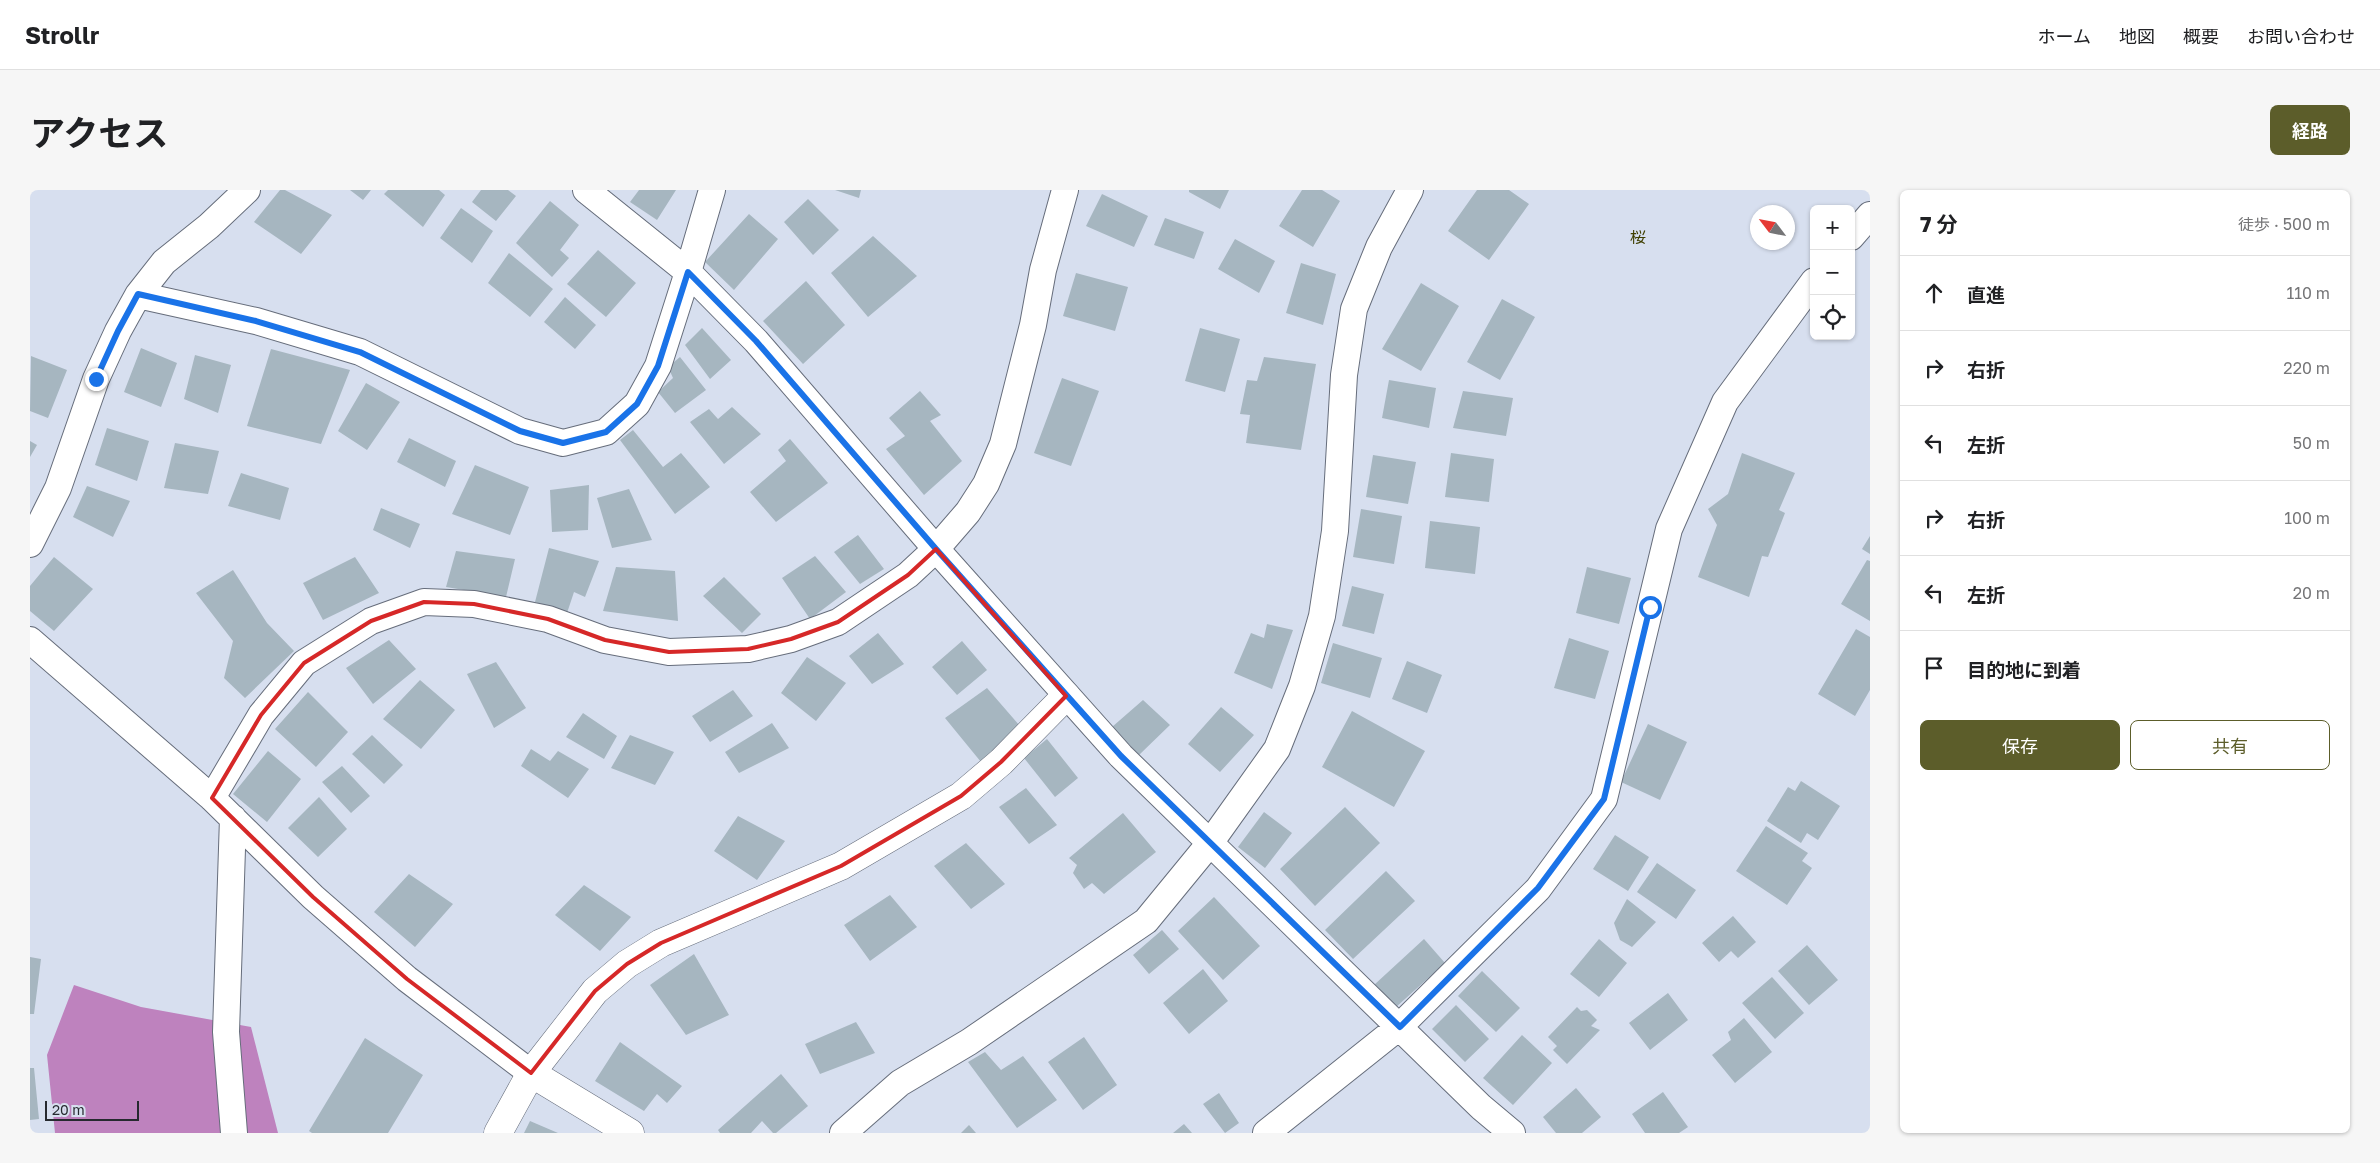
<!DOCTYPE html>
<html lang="ja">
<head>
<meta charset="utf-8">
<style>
	body { margin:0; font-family:"Golos Text","Noto Sans JP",sans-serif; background:#f6f6f6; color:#202124 }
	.controls { position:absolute; right:15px; top:15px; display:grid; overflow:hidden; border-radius:8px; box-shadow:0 1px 4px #0004 }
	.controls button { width:45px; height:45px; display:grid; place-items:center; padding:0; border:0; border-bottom:1px solid #e0e0e0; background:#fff; color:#202124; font:25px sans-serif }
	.compass { position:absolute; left:1720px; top:15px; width:45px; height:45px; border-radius:50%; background:#fff; box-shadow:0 1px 4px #0004; rotate:302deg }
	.scale { position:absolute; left:15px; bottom:12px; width:94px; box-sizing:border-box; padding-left:5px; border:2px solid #26292f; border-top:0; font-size:14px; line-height:18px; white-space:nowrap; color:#26292f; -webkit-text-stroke:4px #d7dfef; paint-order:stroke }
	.stop { position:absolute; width:15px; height:15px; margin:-11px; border:4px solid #1a73e8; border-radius:50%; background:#fff }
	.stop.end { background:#1a73e8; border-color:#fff; box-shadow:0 1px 5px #0008 }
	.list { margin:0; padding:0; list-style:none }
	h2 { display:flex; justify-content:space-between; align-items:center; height:65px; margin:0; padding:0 20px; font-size:21px }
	h2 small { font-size:16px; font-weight:400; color:#757577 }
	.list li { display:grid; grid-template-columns:32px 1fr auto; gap:15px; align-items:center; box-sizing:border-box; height:75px; padding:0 20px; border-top:1px solid #e0e0e0 }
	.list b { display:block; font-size:19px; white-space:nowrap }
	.list em { font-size:16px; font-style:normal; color:#757577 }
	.actions { display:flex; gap:10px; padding:15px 20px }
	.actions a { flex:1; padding:11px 0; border:1px solid #5c5d2a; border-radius:8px; text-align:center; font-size:18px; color:#5c5d2a }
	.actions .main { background:#5c5d2a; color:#fff }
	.icon { flex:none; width:28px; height:28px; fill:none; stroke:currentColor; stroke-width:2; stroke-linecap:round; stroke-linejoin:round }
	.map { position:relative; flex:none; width:1840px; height:943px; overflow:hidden; border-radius:8px }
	header { display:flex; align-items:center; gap:30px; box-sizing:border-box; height:70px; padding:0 25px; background:#fff; border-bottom:1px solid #e0e0e0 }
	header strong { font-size:24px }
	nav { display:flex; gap:28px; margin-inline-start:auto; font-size:18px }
	.intro { display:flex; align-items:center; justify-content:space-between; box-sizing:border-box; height:120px; padding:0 30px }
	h1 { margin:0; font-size:35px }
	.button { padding:12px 22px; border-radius:8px; background:#5c5d2a; color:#fff; font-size:18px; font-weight:700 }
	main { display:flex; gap:30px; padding:0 30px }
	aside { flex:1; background:#fff; border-radius:8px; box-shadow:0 1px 4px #0004 }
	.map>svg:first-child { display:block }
</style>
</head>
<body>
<header>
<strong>Strollr</strong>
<nav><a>ホーム</a><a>地図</a><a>概要</a><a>お問い合わせ</a></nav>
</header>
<div class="intro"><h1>アクセス</h1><a class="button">経路</a></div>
<main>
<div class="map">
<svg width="1840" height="943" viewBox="0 0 1840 943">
	<rect width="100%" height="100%" fill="#d7dfef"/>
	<path fill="#be82be" d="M 44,795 L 111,817 L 221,837 L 248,943 L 25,943 L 17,865 Z"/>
	<path fill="#a6b6c0" d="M 250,0 L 255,0 L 302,25 L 271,64 L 224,32 Z
		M 320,0 L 341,0 L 333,10 Z
		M 358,0 L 409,0 L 415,5 L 393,37 L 354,4 Z
		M 451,0 L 478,0 L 486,6 L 466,31 L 442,12 Z
		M 609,0 L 646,0 L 627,30 L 600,12 Z
		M 805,0 L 831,0 L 829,8 Z
		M 1159,0 L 1199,0 L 1190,19 L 1159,2 Z
		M 1272,0 L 1292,0 L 1310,11 L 1283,57 L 1249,36 Z
		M 1447,0 L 1479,0 L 1499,14 L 1459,70 L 1418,41 Z
		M 1072,4 L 1118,26 L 1104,57 L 1056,36 Z
		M 778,9 L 809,40 L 783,65 L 754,32 Z
		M 520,11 L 549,35 L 530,60 L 539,68 L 522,87 L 486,53 Z
		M 431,18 L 463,41 L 442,73 L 410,48 Z
		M 719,24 L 748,49 L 704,100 L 675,72 Z
		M 1135,28 L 1174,42 L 1164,69 L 1124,55 Z
		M 843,46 L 887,86 L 838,127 L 801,83 Z
		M 1205,49 L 1245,71 L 1229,103 L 1188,79 Z
		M 568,60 L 606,93 L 576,127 L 537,94 Z
		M 479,63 L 523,99 L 500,127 L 458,93 Z
		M 1271,73 L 1306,84 L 1293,135 L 1256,123 Z
		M 1046,83 L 1098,97 L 1085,141 L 1033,126 Z
		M 776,91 L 815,135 L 773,174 L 733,131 Z
		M 1391,93 L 1429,116 L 1391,181 L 1352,159 Z
		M 535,107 L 566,135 L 545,159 L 514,132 Z
		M 1472,109 L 1505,127 L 1470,190 L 1437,172 Z
		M 672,138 L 701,170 L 680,189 L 655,155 Z
		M 1170,138 L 1210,149 L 1195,202 L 1155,191 Z
		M 111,158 L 147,173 L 131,217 L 94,202 Z
		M 241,159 L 320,180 L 291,254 L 217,236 Z
		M 165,165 L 201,175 L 188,223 L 154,209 Z
		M 1,166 L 37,180 L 18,228 L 0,221 Z
		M 650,167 L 676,200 L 645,223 L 628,202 L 643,188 L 638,177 Z
		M 1234,167 L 1286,174 L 1271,260 L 1216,253 L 1220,225 L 1210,224 L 1217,190 L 1227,191 Z
		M 1032,188 L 1069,201 L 1041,276 L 1004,263 Z
		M 1359,190 L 1406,198 L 1399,238 L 1352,228 Z
		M 336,193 L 370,212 L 337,260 L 308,241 Z
		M 890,201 L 911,225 L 900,231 L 932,271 L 894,305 L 856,259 L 875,246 L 859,228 Z
		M 1433,201 L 1483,208 L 1476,246 L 1423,238 Z
		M 702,217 L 731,244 L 694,274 L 660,232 L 679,219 L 688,229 Z
		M 77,238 L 119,251 L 107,291 L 65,275 Z
		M 603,240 L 633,277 L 651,263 L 680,297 L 645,324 L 590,250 Z
		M 379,248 L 426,271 L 415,297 L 367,272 Z
		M 760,249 L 798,293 L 746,332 L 720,302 L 756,271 L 748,260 Z
		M 0,251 L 7,255 L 0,267 Z
		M 145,253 L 189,261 L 178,304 L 134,298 Z
		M 1421,263 L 1464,269 L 1459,312 L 1415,307 Z
		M 1712,263 L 1765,283 L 1749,320 L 1755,323 L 1738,367 L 1732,366 L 1719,407 L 1668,387 L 1687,335 L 1678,319 L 1698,304 Z
		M 1343,265 L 1386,272 L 1378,314 L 1336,307 Z
		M 445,275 L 499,297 L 480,345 L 422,324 Z
		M 211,283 L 259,298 L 250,330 L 198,316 Z
		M 559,295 L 558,340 L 522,342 L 520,300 Z
		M 57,296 L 100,311 L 83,347 L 43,327 Z
		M 599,299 L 622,350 L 582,358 L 567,308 Z
		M 351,318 L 390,334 L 380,358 L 343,340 Z
		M 1331,319 L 1372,326 L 1364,374 L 1323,367 Z
		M 1400,331 L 1450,337 L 1445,384 L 1395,378 Z
		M 828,345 L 854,379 L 830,394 L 804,362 Z
		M 1840,346 L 1840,364 L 1832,359 Z
		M 519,358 L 569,371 L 555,407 L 544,402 L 537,423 L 505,412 Z
		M 426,361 L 485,369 L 476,407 L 416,397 Z
		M 785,366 L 816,402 L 780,429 L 752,388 Z
		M 24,367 L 63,399 L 24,441 L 0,421 L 0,396 Z
		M 325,367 L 349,403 L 293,430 L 273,393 Z
		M 1837,370 L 1840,371 L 1840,431 L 1811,414 Z
		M 586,377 L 645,381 L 648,431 L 573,421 Z
		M 1557,377 L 1601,388 L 1589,434 L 1546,423 Z
		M 203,380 L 237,433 L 264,461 L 215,508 L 194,488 L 203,451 L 166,403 Z
		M 694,387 L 731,424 L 712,443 L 673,406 Z
		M 1322,396 L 1354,404 L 1344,444 L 1312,436 Z
		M 1237,434 L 1263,440 L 1242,499 L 1204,483 L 1221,443 L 1234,448 Z
		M 1826,439 L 1840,447 L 1840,500 L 1825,526 L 1788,504 Z
		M 848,443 L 874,474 L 842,494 L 819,466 Z
		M 1539,448 L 1579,461 L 1565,509 L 1524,498 Z
		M 359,450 L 386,479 L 343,514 L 316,478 Z
		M 932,451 L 957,480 L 927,505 L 902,477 Z
		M 1303,453 L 1352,468 L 1340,508 L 1291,493 Z
		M 777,467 L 816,493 L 786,531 L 751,503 Z
		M 1377,471 L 1412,485 L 1397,523 L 1362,509 Z
		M 466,472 L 496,518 L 464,538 L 437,484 Z
		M 390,490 L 425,520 L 391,559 L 353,529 Z
		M 957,498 L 989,535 L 951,572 L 915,528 Z
		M 703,500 L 723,526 L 680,552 L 662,526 Z
		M 278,502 L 318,542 L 286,577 L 245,539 Z
		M 1113,510 L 1140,535 L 1109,565 L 1082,537 Z
		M 1191,517 L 1224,545 L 1190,582 L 1158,554 Z
		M 1322,521 L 1395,561 L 1364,617 L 1292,577 Z
		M 553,523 L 587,546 L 574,569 L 536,547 Z
		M 742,533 L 759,558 L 709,583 L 695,562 Z
		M 1618,534 L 1657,552 L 1630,610 L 1591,592 Z
		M 342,545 L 373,575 L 354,594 L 322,564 Z
		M 600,545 L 644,562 L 625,595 L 581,578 Z
		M 1017,549 L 1048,588 L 1025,607 L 994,568 Z
		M 501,559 L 520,571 L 528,561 L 559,579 L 538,608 L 491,576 Z
		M 238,561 L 271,589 L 237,632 L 203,604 Z
		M 312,576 L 340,606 L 321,623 L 292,592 Z
		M 1771,591 L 1810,616 L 1788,650 L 1777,643 L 1771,653 L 1737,631 L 1758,597 L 1765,601 Z
		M 996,598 L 1027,635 L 999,654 L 969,617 Z
		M 289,607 L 317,639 L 288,667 L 258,638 Z
		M 1315,617 L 1350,653 L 1285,716 L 1250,679 Z
		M 1234,622 L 1262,643 L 1235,678 L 1208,657 Z
		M 1093,623 L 1126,662 L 1074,704 L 1062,693 L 1054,699 L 1043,683 L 1047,675 L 1039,668 Z
		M 708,626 L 755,651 L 727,690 L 684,661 Z
		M 1736,636 L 1778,663 L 1772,671 L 1782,678 L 1757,715 L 1706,681 Z
		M 1585,645 L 1619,667 L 1598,701 L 1563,679 Z
		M 936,653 L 975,694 L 941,719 L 904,676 Z
		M 1627,673 L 1666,700 L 1646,729 L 1607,702 Z
		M 1356,681 L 1385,711 L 1323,769 L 1295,740 Z
		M 379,684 L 423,714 L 385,757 L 344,722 Z
		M 554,695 L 601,727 L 570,761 L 525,725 Z
		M 860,705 L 887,737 L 840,771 L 814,735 Z
		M 1184,707 L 1230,756 L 1193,790 L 1148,741 Z
		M 1597,709 L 1626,732 L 1602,757 L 1590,750 L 1584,733 Z
		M 1703,726 L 1726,752 L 1708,768 L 1701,761 L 1689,772 L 1672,753 Z
		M 1132,740 L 1149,759 L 1119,784 L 1103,765 Z
		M 1394,749 L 1415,773 L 1365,818 L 1344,795 Z
		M 1569,749 L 1597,773 L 1569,807 L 1540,784 Z
		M 1777,755 L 1808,790 L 1779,815 L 1748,781 Z
		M 664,764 L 699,825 L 656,845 L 620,795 Z
		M 0,767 L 11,769 L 4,824 L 0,824 Z
		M 1173,779 L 1198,811 L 1159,844 L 1133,813 Z
		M 1452,781 L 1490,818 L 1466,842 L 1428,806 Z
		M 1742,787 L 1774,823 L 1745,849 L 1712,813 Z
		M 1638,803 L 1658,830 L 1620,860 L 1599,833 Z
		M 1426,815 L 1459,849 L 1435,872 L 1402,839 Z
		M 1547,817 L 1551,821 L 1557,820 L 1567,830 L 1561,836 L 1570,840 L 1537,874 L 1523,860 L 1527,856 L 1518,847 Z
		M 1714,828 L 1742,862 L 1705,893 L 1682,865 L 1701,850 L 1698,842 Z
		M 826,832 L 845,863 L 790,884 L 775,854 Z
		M 1492,845 L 1522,873 L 1483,915 L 1453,888 Z
		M 1054,847 L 1087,895 L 1053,920 L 1018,872 Z
		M 335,848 L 393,885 L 358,943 L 282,943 L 279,941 Z
		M 590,852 L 652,896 L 637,913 L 627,904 L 614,921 L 565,891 Z
		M 955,862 L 971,880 L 993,866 L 1027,910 L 987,938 L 938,872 Z
		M 0,878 L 4,878 L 9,929 L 0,930 Z
		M 751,884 L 778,916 L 746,943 L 743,943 L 732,931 L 721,943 L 690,943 L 688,940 Z
		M 1546,898 L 1571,927 L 1552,943 L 1526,943 L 1513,927 Z
		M 1633,902 L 1658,937 L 1649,943 L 1615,943 L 1602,924 Z
		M 1189,903 L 1209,933 L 1195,943 L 1173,914 Z
		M 500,931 L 528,943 L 494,943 Z
		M 1154,934 L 1162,943 L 1143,943 Z
		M 939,935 L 946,943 L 931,943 Z"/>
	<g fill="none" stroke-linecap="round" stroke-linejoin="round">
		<defs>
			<path id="minor" d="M 556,0 L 658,82 L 726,151 L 906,359 L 1091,566 L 1451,917 L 1482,943
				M 1821,47 L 1840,25
				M 108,105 L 226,131 L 330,162 L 490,241 L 533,253 L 576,242 L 607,214 L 628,176 L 658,82 L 682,0
				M 0,354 L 28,298 L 66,189 L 88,141 L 108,105 L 134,72 L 179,36 L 217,0
				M 0,450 L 182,608 L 283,707 L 377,789 L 501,883
				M 182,608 L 231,525 L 274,473 L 341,431 L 394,412 L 444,414 L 518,429 L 575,450 L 639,462 L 718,459 L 761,449 L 808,432 L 878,385 L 906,359 L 938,322 L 956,294 L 973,254 L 1003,135 L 1013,80 L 1035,0
				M 203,628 L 196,842 L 204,943
				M 813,943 L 870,893 L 939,852 L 1116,731 L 1180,653 L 1247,559 L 1272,496 L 1292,426 L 1305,341 L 1314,185 L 1324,119 L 1349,57 L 1380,0
				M 1236,943 L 1369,837 L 1508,699 L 1574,609 L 1639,339 L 1695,212 L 1784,91"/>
			<path id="tertiary" d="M 501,883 L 600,943
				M 468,943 L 501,883 L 565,801 L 597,774 L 631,753 L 811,676 L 931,606 L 971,572 L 1036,506"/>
		</defs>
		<use href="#minor" stroke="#666d7b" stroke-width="28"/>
		<use href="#tertiary" stroke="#666d7b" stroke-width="29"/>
		<use href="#minor" stroke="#fff" stroke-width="26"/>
		<use href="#tertiary" stroke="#fff" stroke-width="28"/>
	</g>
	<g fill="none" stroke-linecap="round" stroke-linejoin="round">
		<path stroke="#1a73e8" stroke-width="6" d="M 66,189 L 88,141 L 108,104 L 226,131 L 330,162 L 490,241 L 533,253 L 576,242 L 607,214 L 628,176 L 658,82 L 726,151 L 906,359 L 1091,566 L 1370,837 L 1508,698 L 1574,609 L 1620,417"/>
	</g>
	<path fill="none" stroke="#d62828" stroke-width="4" stroke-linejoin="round" d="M 906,359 L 1036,506 L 971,572 L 931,606 L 811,676 L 631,753 L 597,774 L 565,801 L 501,883 L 377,789 L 283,707 L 182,608 L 231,525 L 274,473 L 341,431 L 394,412 L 444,414 L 518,429 L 575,450 L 639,462 L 718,459 L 761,449 L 808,432 L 878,385 Z"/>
	<g text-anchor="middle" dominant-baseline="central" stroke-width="4" stroke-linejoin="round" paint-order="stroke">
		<g font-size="16" fill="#3f3f00" stroke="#d7dfef">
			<text x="1608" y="47">桜</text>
		</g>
	</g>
</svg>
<div class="controls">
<button>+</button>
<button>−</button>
<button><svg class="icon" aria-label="locate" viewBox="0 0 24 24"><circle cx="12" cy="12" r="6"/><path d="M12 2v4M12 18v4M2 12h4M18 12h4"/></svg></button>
</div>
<svg class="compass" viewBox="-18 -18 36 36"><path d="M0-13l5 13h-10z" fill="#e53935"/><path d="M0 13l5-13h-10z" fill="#757577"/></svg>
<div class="scale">20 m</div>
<div class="stop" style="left:1620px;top:417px"></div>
<div class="stop end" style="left:66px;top:189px"></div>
</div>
<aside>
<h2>7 分<small>徒歩 · 500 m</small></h2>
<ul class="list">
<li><svg class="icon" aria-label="ahead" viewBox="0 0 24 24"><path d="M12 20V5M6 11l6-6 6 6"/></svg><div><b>直進</b></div><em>110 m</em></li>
<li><svg class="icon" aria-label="right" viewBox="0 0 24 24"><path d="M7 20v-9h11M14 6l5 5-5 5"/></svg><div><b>右折</b></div><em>220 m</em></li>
<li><svg class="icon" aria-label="left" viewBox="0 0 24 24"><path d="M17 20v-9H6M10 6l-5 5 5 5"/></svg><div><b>左折</b></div><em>50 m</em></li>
<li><svg class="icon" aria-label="right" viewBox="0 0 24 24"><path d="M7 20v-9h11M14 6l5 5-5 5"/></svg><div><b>右折</b></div><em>100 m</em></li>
<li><svg class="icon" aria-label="left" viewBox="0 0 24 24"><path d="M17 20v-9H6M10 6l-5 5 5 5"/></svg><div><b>左折</b></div><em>20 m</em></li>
<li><svg class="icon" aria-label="arrive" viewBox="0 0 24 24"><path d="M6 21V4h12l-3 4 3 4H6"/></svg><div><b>目的地に到着</b></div></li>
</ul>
<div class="actions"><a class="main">保存</a><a>共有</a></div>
</aside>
</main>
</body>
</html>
